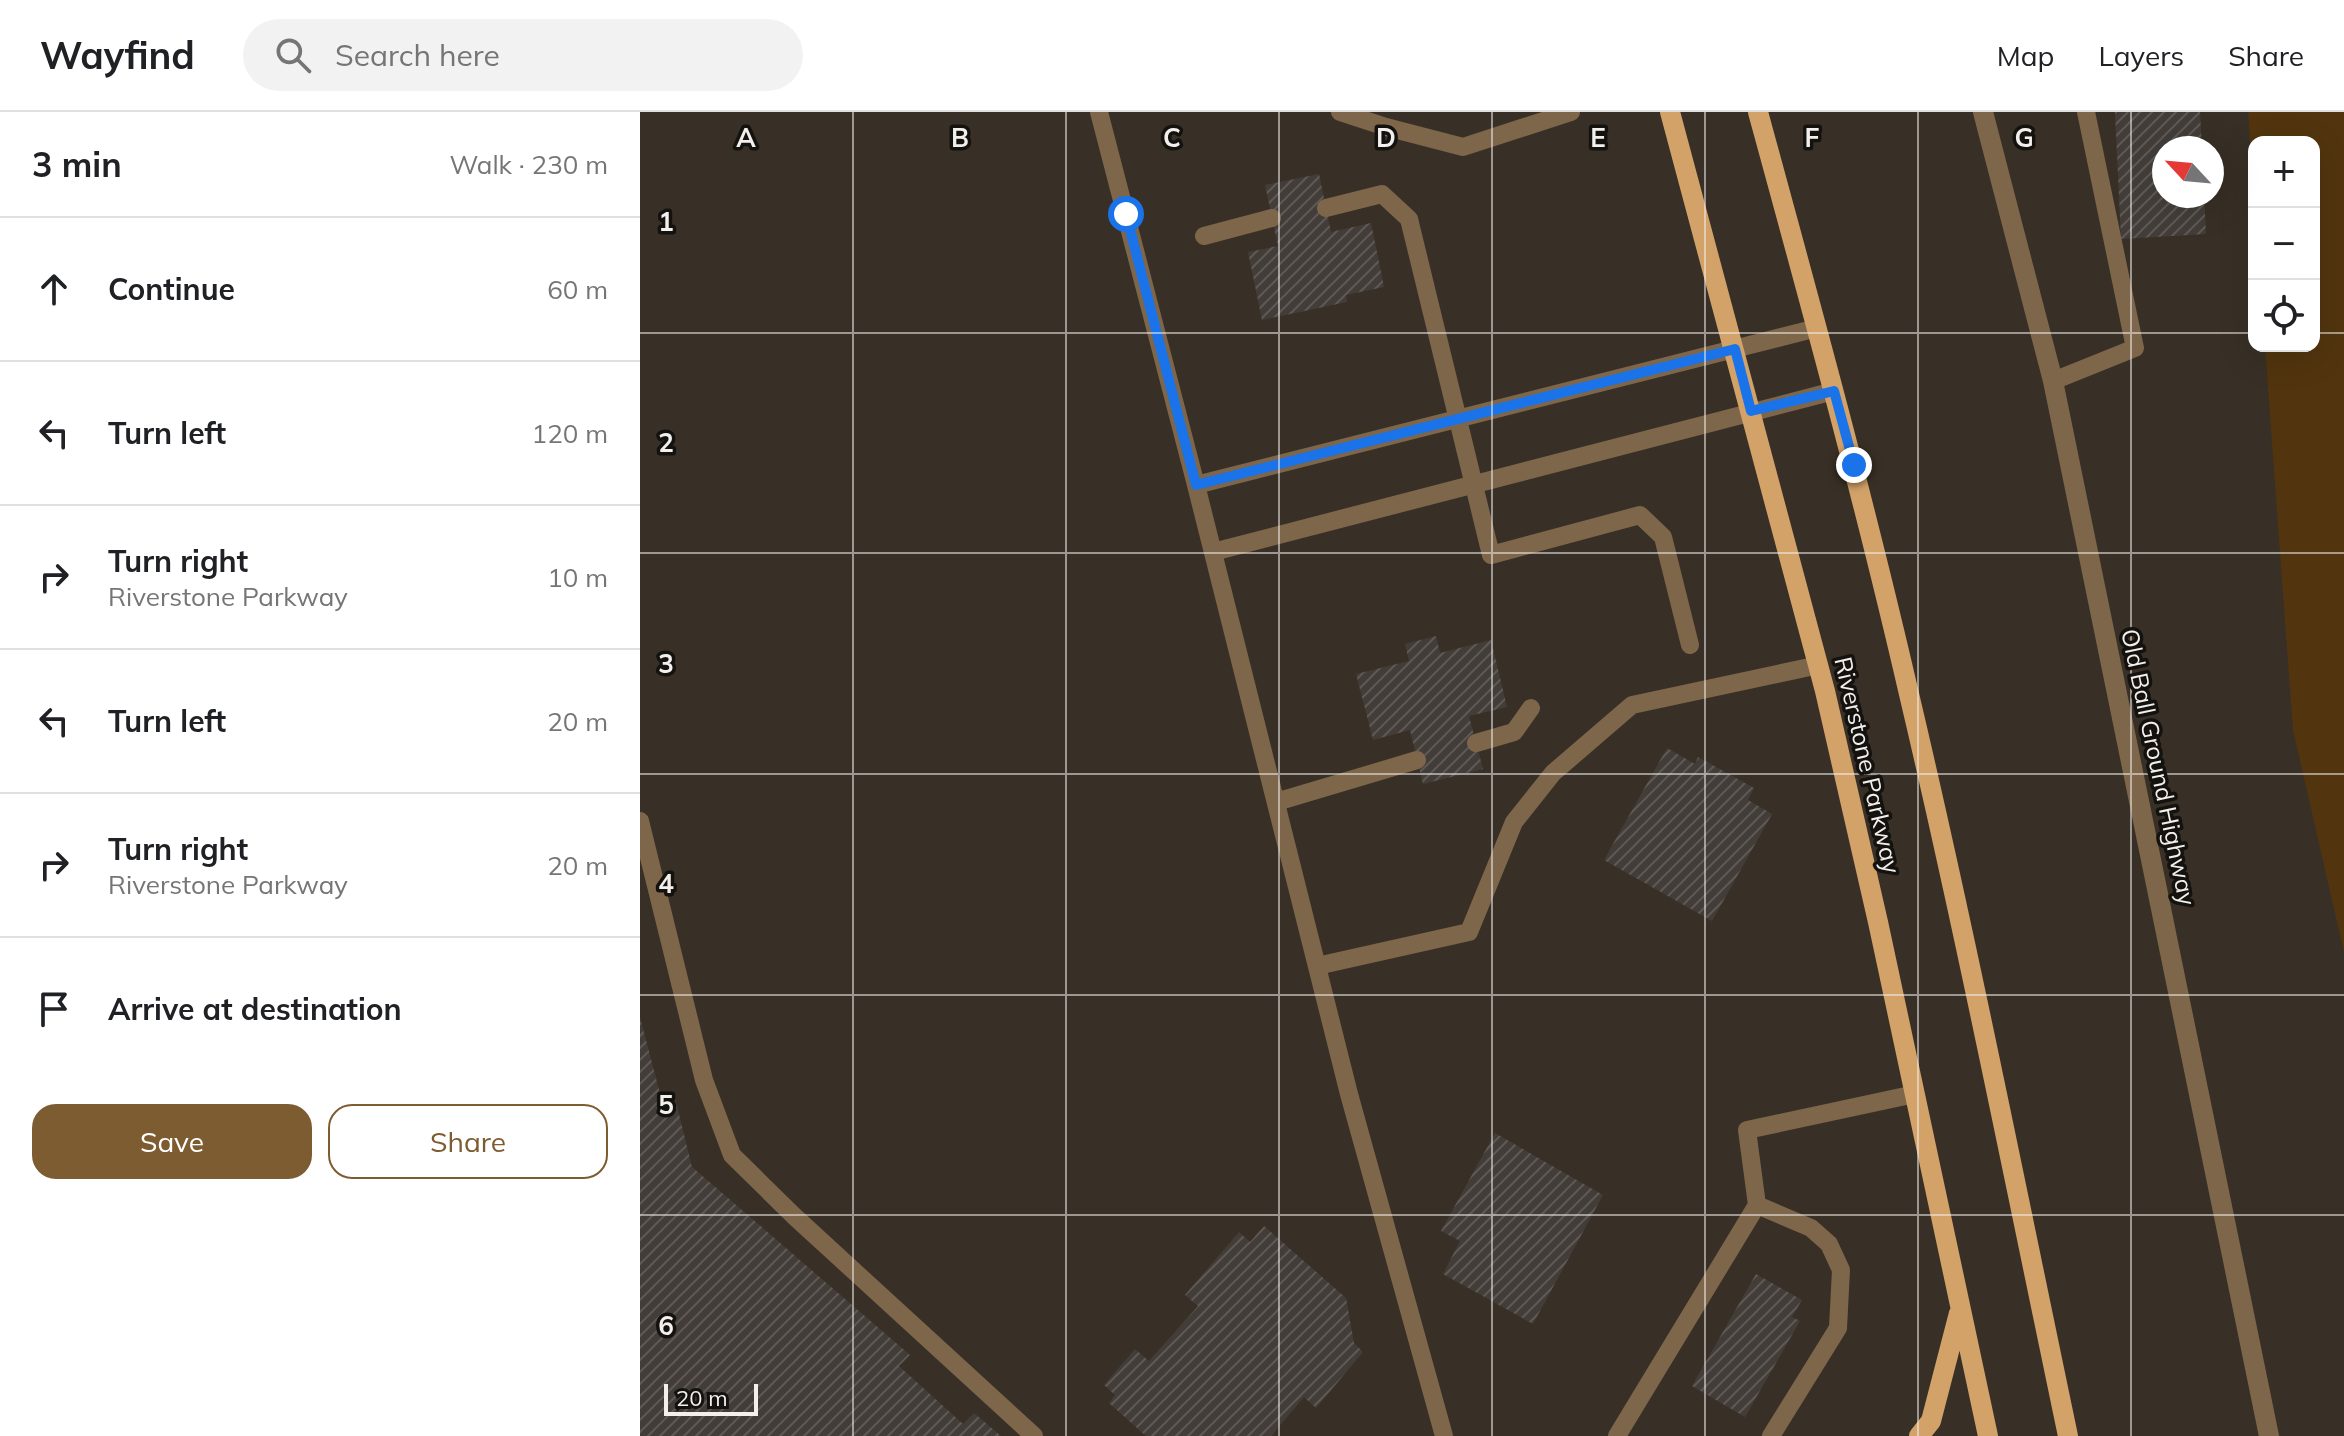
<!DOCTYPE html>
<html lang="en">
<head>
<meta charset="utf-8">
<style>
	body { margin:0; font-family:Mulish,sans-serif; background:#f2f2f2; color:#202124 }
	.controls { position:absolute; right:24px; top:24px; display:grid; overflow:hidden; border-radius:16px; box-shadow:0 8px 32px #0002 }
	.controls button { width:72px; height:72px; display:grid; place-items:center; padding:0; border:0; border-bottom:2px solid #e0e0e0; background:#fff; color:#202124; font:40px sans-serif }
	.compass { position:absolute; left:1512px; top:24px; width:72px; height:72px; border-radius:50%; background:#fff; box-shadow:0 8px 32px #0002; rotate:296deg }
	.scale { position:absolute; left:24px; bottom:20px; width:94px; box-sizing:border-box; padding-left:8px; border:4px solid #f2efec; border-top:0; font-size:22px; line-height:28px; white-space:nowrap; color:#f2efec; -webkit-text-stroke:6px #14120f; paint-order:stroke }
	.stop { position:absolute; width:24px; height:24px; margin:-18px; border:6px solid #1a73e8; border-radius:50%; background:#fff }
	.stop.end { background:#1a73e8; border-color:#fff; box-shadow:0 2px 8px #0008 }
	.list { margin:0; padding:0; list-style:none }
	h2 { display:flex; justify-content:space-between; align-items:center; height:104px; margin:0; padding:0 32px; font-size:34px }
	h2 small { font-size:26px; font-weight:400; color:#757577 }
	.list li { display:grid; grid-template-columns:52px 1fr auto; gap:24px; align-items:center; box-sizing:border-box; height:144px; padding:0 32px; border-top:2px solid #e0e0e0 }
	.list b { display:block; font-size:30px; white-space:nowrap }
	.list p { margin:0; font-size:26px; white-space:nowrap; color:#757577 }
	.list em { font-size:26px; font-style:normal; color:#757577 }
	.actions { display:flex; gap:16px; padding:24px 32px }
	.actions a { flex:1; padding:18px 0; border:2px solid #7e5c31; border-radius:24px; text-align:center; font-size:28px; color:#7e5c31 }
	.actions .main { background:#7e5c31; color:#fff }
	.icon { flex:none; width:44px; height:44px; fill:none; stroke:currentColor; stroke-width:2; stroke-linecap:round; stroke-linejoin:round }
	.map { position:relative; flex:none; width:1704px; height:1324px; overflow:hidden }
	header { display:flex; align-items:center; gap:48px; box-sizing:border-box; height:112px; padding:0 40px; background:#fff; border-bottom:2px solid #e0e0e0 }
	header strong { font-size:38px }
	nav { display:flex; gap:44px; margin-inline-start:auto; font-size:28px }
	.search { width:560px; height:72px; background:#f2f2f2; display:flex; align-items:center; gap:20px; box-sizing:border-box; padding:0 28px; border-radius:44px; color:#757577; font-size:30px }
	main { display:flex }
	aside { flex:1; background:#fff }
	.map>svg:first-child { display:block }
</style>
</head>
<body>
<header>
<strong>Wayfind</strong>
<div class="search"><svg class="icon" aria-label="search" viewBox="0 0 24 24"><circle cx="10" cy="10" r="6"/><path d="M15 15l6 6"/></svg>Search here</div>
<nav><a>Map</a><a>Layers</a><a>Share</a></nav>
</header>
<main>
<aside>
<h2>3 min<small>Walk · 230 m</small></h2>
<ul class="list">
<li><svg class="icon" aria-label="ahead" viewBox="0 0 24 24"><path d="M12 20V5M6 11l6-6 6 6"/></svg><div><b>Continue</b></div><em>60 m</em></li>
<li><svg class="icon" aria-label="left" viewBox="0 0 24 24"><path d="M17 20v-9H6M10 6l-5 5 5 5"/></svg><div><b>Turn left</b></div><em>120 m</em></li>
<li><svg class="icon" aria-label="right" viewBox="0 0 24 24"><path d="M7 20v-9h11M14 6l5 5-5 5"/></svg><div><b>Turn right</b><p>Riverstone Parkway</p></div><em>10 m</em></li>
<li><svg class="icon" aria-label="left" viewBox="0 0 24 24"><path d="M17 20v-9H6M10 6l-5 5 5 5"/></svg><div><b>Turn left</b></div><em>20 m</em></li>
<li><svg class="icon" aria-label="right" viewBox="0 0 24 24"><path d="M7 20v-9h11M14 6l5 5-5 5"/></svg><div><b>Turn right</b><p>Riverstone Parkway</p></div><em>20 m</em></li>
<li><svg class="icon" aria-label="arrive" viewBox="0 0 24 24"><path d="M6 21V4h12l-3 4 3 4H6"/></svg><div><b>Arrive at destination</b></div></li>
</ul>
<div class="actions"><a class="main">Save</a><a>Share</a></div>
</aside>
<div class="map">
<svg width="1704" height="1324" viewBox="0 0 1704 1324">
	<defs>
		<pattern id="building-hatch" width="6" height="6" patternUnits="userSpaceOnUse" patternTransform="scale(2)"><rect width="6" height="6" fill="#423d38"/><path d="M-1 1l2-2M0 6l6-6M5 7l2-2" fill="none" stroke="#5e5955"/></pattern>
	</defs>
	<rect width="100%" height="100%" fill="#2d2824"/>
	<path fill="#383026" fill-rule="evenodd" d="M 0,0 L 1704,0 L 1704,1324 L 0,1324 ZM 1614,30 L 1674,30 L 1674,234 L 1614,234 ZM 1524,36 L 1572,36 L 1572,84 L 1524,84 Z"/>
	<path fill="#52350e" d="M 1608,0 L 1704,0 L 1704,840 L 1653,618 L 1625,234 L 1674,234 L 1674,30 L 1614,30 L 1614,85 Z"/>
	<path fill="url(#building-hatch)" d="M 1475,0 L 1560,0 L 1562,36 L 1524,36 L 1524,84 L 1564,84 L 1566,122 L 1481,127 Z
		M 679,62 L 691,120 L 731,111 L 744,175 L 706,183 L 707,190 L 622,208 L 608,140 L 638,134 L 625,73 Z
		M 796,524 L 800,541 L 851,528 L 867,595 L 829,604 L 843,657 L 783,672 L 770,618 L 733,628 L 716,562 L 769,549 L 765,532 Z
		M 1027,636 L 1055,652 L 1058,645 L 1114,676 L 1108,688 L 1132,702 L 1072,809 L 964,748 Z
		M 0,905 L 22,989 L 35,986 L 52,1055 L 270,1243 L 259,1254 L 323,1312 L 334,1301 L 361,1324 L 0,1324 Z
		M 855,1021 L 963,1083 L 893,1212 L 803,1162 L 820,1129 L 801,1119 Z
		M 624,1114 L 706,1186 L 714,1231 L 723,1240 L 676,1296 L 664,1285 L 631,1324 L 506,1324 L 469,1291 L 475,1283 L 464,1273 L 495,1237 L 509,1249 L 558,1194 L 545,1183 L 599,1120 L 610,1130 Z
		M 1116,1162 L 1162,1188 L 1152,1205 L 1160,1209 L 1105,1305 L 1052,1274 Z"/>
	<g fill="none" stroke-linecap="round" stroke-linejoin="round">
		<path stroke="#7e664b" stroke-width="18" d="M 459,0 L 556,373 L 709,982 L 804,1324
			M 700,0 L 746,15 L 823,35 L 931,0
			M 686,96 L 742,82 L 769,107 L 851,443 L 1000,403 L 1023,425 L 1050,533
			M 564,124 L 632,106
			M 1413,269 L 1495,236 L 1446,0
			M 556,373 L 1177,216
			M 573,440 L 1194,279
			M 836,631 L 874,620 L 891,596
			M 636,690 L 777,648
			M 0,709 L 64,968 L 92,1043 L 154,1104 L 394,1324
			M 677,854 L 829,820 L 874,710 L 913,661 L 992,593 L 1179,553
			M 1117,1093 L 1171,1116 L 1189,1132 L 1201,1158 L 1198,1216 L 1131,1324
			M 977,1324 L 1117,1093 L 1107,1018 L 1275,982"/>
		<path stroke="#7e664b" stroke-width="20" d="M 1343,0 L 1413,269 L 1629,1324"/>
		<path stroke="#d3a269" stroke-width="20" d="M 1030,0 L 1185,579 L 1238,810 L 1348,1324
			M 1118,0 C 1171,194 1224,387 1269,582 C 1327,828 1376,1076 1428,1324
			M 1279,1324 L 1291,1309 L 1319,1201"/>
	</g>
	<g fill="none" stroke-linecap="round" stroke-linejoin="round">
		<path stroke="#1a73e8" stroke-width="10" d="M 486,102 L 556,373 L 1095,237 L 1111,299 L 1194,279 L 1214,353"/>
	</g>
	<path fill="none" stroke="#f2efec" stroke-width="2" stroke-opacity="0.55" d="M 213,0 L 213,1324M 426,0 L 426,1324M 639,0 L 639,1324M 852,0 L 852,1324M 1065,0 L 1065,1324M 1278,0 L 1278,1324M 1491,0 L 1491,1324M 0,221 L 1614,221M 1674,221 L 1704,221M 0,441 L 1704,441M 0,662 L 1704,662M 0,883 L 1704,883M 0,1103 L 1704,1103"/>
	<g text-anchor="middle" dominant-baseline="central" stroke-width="7" stroke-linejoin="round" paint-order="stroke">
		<g font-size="24" fill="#f2efec" stroke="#14120f">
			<text transform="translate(1228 653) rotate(77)">Riverstone Parkway</text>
			<text transform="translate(1519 655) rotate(78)">Old Ball Ground Highway</text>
		</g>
	</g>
	<g font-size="26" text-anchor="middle" font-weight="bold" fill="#f2efec" stroke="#14120f" stroke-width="7" stroke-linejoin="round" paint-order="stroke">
		<text x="106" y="35">A</text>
		<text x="320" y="35">B</text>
		<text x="532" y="35">C</text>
		<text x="746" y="35">D</text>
		<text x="958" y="35">E</text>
		<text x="1172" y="35">F</text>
		<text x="1384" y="35">G</text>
		<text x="26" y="119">1</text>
		<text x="26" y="340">2</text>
		<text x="26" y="561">3</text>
		<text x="26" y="781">4</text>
		<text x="26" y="1002">5</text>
		<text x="26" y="1223">6</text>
	</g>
</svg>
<div class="controls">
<button>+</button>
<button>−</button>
<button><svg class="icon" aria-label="locate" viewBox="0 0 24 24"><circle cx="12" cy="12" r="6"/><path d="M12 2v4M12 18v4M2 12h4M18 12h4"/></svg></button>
</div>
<svg class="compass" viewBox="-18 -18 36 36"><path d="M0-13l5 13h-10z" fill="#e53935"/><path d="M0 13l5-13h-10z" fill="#757577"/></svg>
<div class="scale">20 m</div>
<div class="stop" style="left:486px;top:102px"></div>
<div class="stop end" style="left:1214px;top:353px"></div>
</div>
</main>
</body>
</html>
